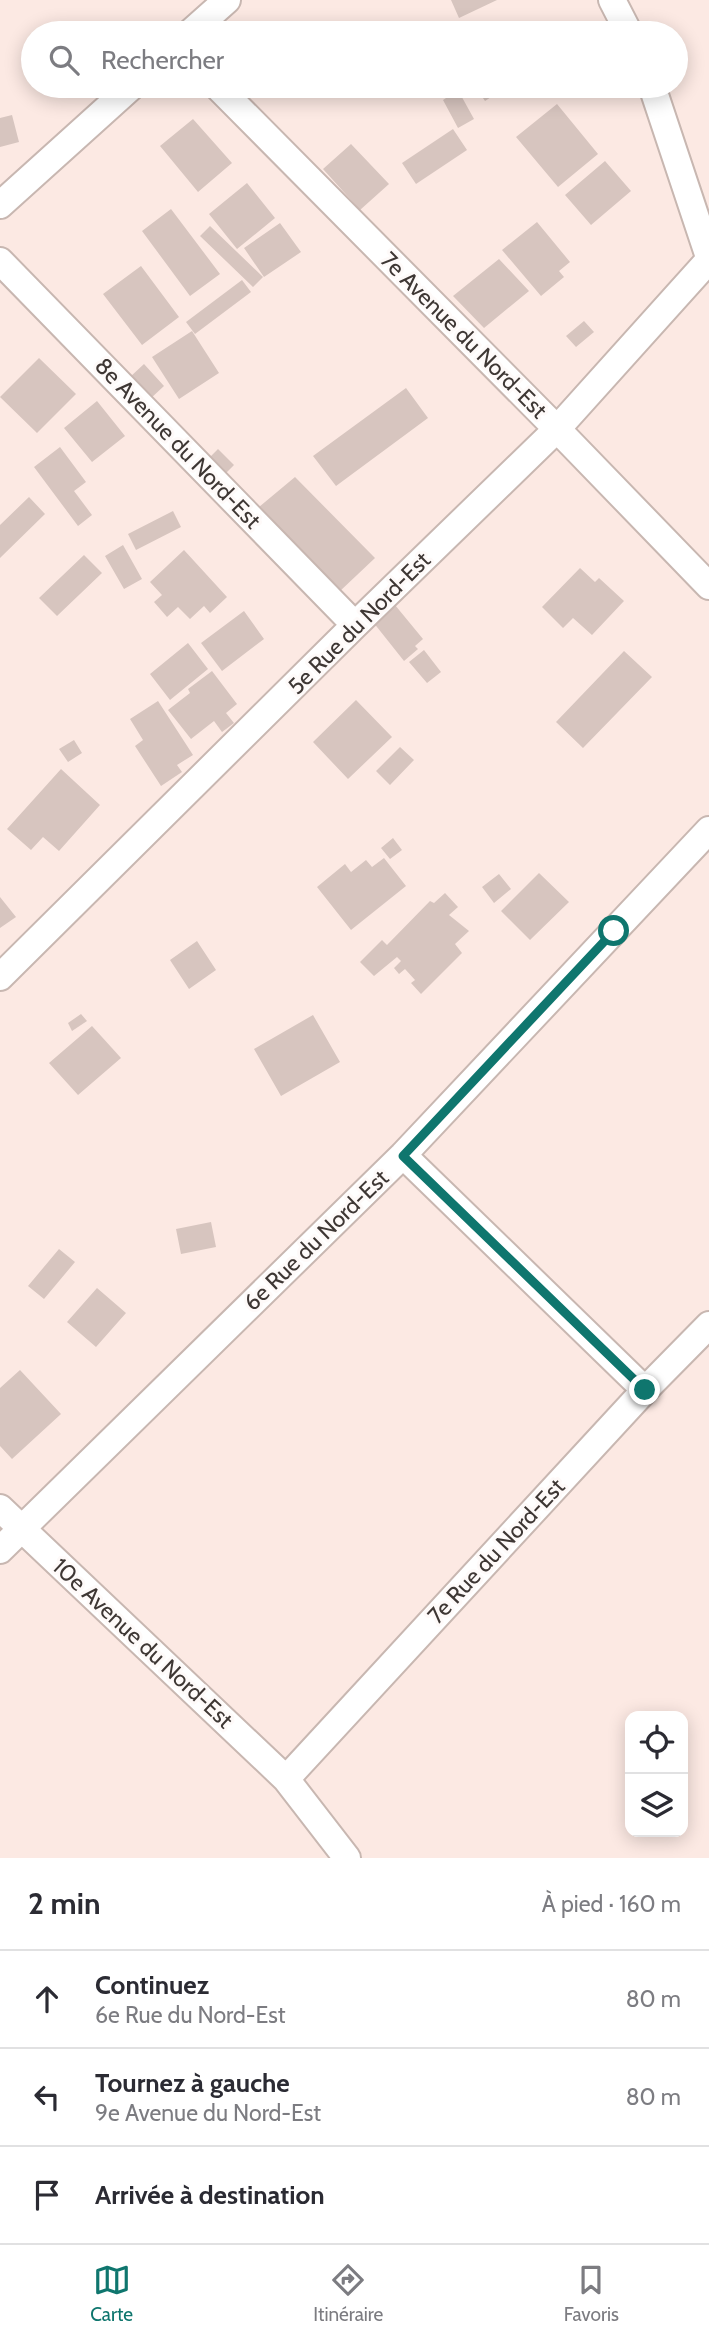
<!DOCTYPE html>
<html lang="fr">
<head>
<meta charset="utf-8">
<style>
	body { margin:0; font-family:Cabin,sans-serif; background:#f2f2f3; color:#2b2b33 }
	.controls { position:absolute; right:21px; bottom:21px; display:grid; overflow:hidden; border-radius:14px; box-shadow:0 4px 18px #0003 }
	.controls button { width:63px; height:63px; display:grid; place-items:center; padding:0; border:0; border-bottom:2px solid #e1e1e2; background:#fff; color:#2b2b33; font:35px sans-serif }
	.stop { position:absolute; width:21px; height:21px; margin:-16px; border:5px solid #0f766e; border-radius:50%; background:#fff }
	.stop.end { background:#0f766e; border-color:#fff; box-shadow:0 2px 7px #0008 }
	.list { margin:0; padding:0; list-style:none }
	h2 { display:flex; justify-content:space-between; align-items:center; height:91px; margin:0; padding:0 28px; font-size:30px }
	h2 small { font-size:23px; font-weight:400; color:#7c7c81 }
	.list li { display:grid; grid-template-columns:46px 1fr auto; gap:21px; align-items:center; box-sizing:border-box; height:98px; padding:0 28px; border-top:2px solid #e1e1e2 }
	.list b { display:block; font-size:26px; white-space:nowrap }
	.list p { margin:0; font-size:23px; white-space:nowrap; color:#7c7c81 }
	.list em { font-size:23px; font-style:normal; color:#7c7c81 }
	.icon { flex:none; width:38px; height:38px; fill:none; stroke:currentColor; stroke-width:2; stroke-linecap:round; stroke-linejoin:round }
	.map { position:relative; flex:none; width:709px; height:1858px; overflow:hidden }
	.search { position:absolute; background:#fff; box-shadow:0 4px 18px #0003; left:21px; right:21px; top:21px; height:77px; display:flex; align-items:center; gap:18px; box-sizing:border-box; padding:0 24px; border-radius:38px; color:#7c7c81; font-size:26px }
	.sheet { height:385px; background:#fff }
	nav { display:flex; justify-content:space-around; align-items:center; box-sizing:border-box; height:98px; border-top:2px solid #e1e1e2; background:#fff; font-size:19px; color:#7c7c81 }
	nav a { display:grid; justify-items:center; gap:4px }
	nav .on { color:#0f766e }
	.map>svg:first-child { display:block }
</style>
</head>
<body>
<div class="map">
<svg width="709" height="1858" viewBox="0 0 709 1858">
	<rect width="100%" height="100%" fill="#fce9e3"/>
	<path fill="#d7c5bf" d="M 451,0 L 497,0 L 459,18 Z
		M 490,21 L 498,33 L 471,33 Z
		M 475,86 L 508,86 L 485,101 Z
		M 458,90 L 474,119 L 458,128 L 443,100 Z
		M 557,104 L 598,154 L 558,187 L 516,137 Z
		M 12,115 L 19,142 L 0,147 L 0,118 Z
		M 193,119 L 232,163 L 198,192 L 160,146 Z
		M 453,129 L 467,150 L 416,184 L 402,163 Z
		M 351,144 L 389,184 L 360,210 L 323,169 Z
		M 605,161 L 631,191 L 591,225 L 565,195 Z
		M 247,183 L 275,218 L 237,249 L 209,214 Z
		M 171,209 L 220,274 L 190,296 L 142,231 Z
		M 537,222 L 570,262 L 559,271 L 564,277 L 541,296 L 502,250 Z
		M 280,223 L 301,252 L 264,277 L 244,248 Z
		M 210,226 L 263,277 L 253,287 L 200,236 Z
		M 499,259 L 529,291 L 484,328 L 453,296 Z
		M 141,266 L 179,317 L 142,345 L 103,294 Z
		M 242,280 L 251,292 L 195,334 L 186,322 Z
		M 584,321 L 594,332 L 576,347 L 566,336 Z
		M 192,331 L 219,373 L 179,399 L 152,357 Z
		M 39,358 L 76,394 L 37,433 L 0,397 Z
		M 144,364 L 164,386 L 150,399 L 130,377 Z
		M 406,388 L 428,418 L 336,486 L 313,456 Z
		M 97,401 L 125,436 L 92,462 L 64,428 Z
		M 60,447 L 86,482 L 74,491 L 92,515 L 78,526 L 34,467 Z
		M 218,449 L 234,465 L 222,477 L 206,461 Z
		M 295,477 L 375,558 L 339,592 L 259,507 Z
		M 29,497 L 45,514 L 0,558 L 0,525 Z
		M 173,511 L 181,527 L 136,550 L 128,534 Z
		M 123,545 L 142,579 L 124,589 L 105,556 Z
		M 184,550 L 227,597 L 210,613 L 204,606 L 190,619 L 178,607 L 167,617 L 154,602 L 162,595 L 150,582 Z
		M 84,555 L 102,573 L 57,616 L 39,598 Z
		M 580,568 L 595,582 L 599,578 L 624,601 L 592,635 L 573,618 L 563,628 L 542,607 Z
		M 395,605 L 423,639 L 415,646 L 418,649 L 404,661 L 373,622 Z
		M 244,611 L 264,639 L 222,671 L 201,643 Z
		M 188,643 L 208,669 L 170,700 L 150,674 Z
		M 424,650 L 441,672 L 427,683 L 409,662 Z
		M 624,651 L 652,677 L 583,748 L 556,722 Z
		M 212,671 L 237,704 L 226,713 L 234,723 L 222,732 L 214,721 L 191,739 L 168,710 L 190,693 L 188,689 Z
		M 356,700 L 392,737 L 348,779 L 313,742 Z
		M 158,701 L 193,755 L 177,765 L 182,772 L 161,786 L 135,746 L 143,740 L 130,719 Z
		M 74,740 L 82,753 L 68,762 L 59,749 Z
		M 400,747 L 414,760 L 390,785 L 376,771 Z
		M 61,769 L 100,805 L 59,851 L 43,837 L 31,850 L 7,829 Z
		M 393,838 L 402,850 L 390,859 L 381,848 Z
		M 384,858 L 406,886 L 351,930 L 317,887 L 345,864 L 351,872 L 366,860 L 372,867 Z
		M 539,873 L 569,902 L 530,940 L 501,911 Z
		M 499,874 L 511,889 L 494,903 L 482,887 Z
		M 445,893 L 458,907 L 449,915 L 469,931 L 455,944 L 462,953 L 421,994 L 411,983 L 415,980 L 405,969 L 399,974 L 394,968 L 401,961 L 397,957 L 374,976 L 360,962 L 382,940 L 387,945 L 430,901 L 434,903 Z
		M 0,897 L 16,917 L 0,928 Z
		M 197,941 L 216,970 L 189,989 L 170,960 Z
		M 81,1014 L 87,1021 L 72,1031 L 68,1023 Z
		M 313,1015 L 340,1062 L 281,1096 L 254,1049 Z
		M 92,1026 L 121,1058 L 78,1095 L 49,1063 Z
		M 211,1222 L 216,1247 L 181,1254 L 176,1229 Z
		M 59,1249 L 75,1262 L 44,1299 L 28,1286 Z
		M 97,1288 L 126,1313 L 96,1347 L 67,1322 Z
		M 20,1370 L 61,1414 L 12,1459 L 0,1446 L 0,1388 Z"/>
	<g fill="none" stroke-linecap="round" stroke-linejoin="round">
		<defs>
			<path id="minor" d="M 612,0 L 629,33
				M 190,33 L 227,0
				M 217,86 L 557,429 L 709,586
				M 652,86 L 709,257
				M 0,205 L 132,86
				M 0,261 L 355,625
				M 0,977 L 355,625 L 557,429 L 709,260
				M 403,1155 L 645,1390
				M 0,1508 L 286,1779 L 347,1858
				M 0,1550 L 403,1155 L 709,830
				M 286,1779 L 645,1390 L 709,1325"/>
		</defs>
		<use href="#minor" stroke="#c8b7b1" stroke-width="30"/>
		<use href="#minor" stroke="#fff" stroke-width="26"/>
	</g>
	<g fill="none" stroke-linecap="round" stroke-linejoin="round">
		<path stroke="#0f766e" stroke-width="9" d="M 614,931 L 403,1156 L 645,1390"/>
	</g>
	<g text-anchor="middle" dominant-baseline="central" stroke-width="6" stroke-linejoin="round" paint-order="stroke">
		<g font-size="23" fill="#3e3734" stroke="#fefaf9">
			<text transform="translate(464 335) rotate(45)">7e Avenue du Nord-Est</text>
			<text transform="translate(178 443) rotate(46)">8e Avenue du Nord-Est</text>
			<text transform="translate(359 623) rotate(-45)">5e Rue du Nord-Est</text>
			<text transform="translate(316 1240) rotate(-44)">6e Rue du Nord-Est</text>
			<text transform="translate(496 1551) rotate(-47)">7e Rue du Nord-Est</text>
			<text transform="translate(143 1643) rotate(43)">10e Avenue du Nord-Est</text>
		</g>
	</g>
</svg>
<div class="controls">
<button><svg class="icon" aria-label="locate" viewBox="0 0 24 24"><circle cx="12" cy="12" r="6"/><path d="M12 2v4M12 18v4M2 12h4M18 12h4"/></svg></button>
<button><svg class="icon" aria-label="layers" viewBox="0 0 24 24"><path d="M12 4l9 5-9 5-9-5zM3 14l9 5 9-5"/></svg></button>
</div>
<div class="stop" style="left:614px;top:931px"></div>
<div class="stop end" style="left:645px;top:1390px"></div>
<div class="search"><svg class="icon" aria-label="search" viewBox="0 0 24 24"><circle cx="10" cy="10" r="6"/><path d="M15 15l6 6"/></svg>Rechercher</div>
</div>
<section class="sheet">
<h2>2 min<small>À pied · 160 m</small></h2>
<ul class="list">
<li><svg class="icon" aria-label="ahead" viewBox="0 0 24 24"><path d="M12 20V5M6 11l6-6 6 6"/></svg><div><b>Continuez</b><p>6e Rue du Nord-Est</p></div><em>80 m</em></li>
<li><svg class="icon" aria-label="left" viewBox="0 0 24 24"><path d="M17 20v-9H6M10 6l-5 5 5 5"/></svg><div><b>Tournez à gauche</b><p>9e Avenue du Nord-Est</p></div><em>80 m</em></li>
<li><svg class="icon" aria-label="arrive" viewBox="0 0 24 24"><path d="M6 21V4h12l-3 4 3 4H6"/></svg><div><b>Arrivée à destination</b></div></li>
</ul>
</section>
<nav>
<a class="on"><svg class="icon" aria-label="map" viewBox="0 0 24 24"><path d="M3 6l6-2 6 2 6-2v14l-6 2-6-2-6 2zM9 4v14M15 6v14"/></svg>Carte</a>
<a><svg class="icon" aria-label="directions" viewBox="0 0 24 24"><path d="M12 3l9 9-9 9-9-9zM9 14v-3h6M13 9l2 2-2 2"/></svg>Itinéraire</a>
<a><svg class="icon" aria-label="saved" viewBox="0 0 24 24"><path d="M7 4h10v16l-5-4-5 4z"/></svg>Favoris</a>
</nav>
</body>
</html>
